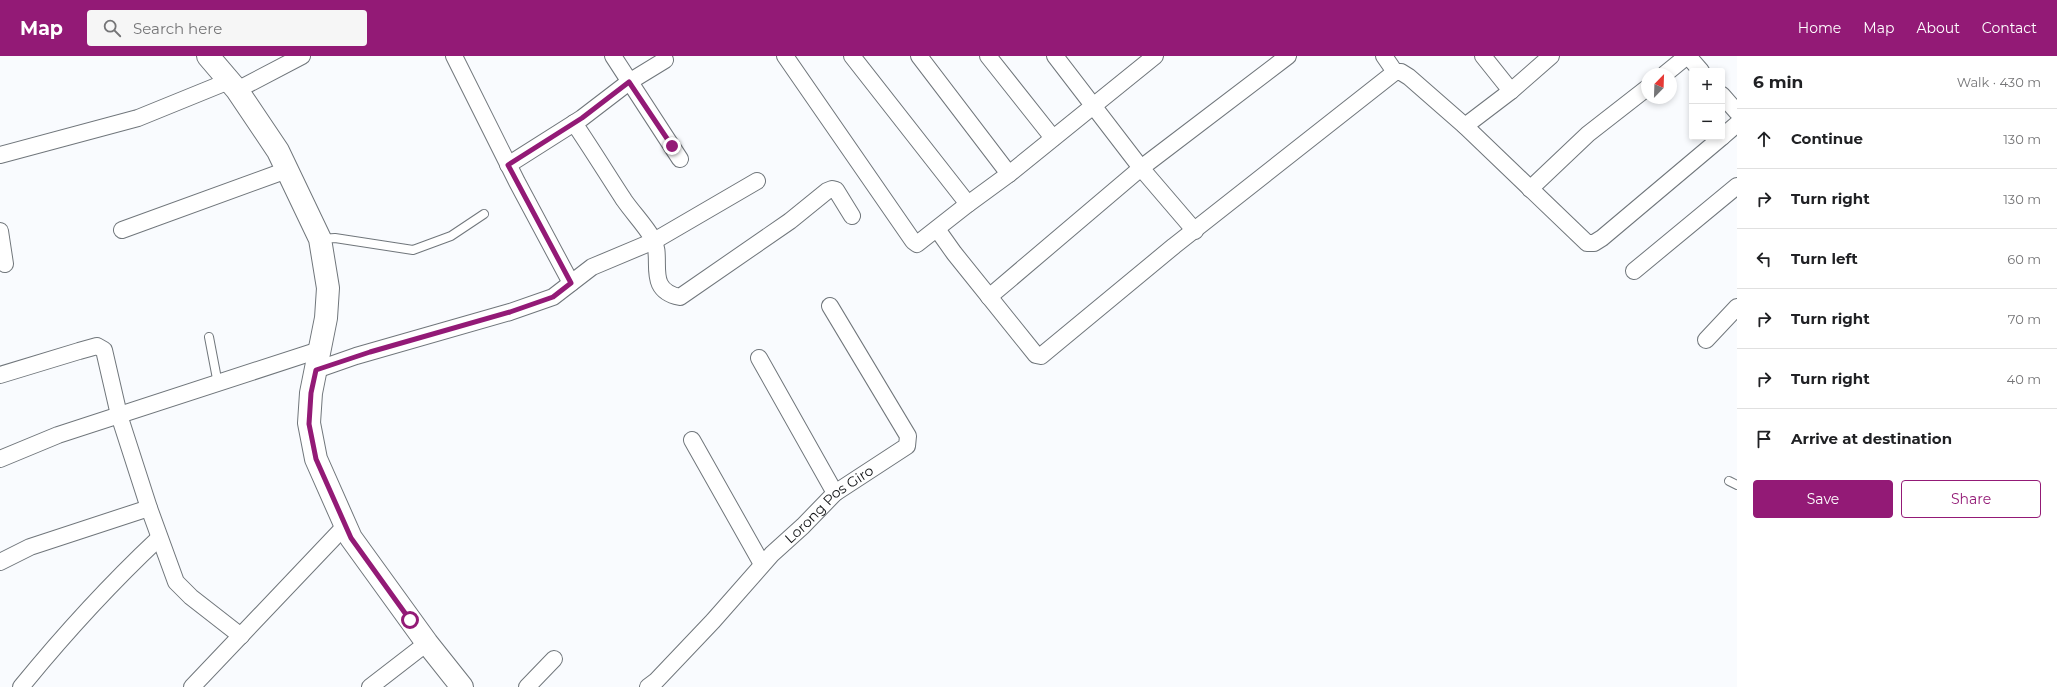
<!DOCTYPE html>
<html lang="en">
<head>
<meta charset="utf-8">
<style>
	body { margin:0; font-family:Montserrat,sans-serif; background:#f6f6f6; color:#202124 }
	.controls { position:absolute; right:12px; top:12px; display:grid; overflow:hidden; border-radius:4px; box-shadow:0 2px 6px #0003 }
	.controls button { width:36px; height:36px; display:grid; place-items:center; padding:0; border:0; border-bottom:1px solid #e0e0e0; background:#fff; color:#202124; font:20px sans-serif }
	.compass { position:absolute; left:1641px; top:12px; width:36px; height:36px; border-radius:50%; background:#fff; box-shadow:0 2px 6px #0003; rotate:23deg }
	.stop { position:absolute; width:12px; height:12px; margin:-9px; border:3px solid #931a76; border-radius:50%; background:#fff }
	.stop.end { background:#931a76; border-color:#fff; box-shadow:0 1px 4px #0008 }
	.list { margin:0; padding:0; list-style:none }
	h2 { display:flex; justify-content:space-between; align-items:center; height:52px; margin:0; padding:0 16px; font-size:17px }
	h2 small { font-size:13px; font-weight:400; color:#757577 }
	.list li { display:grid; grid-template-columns:26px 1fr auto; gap:12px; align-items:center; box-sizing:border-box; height:60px; padding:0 16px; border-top:1px solid #e0e0e0 }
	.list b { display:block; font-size:15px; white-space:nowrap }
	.list em { font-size:13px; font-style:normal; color:#757577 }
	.actions { display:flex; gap:8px; padding:12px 16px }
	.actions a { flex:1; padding:9px 0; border:1px solid #931a76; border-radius:4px; text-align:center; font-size:14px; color:#931a76 }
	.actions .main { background:#931a76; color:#fff }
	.icon { flex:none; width:22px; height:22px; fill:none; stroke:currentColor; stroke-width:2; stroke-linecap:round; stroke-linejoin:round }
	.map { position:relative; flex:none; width:1737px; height:631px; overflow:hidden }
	header { display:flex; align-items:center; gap:24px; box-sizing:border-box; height:56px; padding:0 20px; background:#931a76; color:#fff }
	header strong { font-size:19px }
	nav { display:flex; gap:22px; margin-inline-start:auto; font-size:14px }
	.search { width:280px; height:36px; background:#f6f6f6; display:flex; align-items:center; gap:10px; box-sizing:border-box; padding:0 14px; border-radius:4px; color:#757577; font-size:15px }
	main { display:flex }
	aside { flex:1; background:#fff }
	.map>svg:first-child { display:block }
</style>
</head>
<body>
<header>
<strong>Map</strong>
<div class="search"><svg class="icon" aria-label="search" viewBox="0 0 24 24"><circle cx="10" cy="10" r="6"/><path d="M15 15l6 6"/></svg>Search here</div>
<nav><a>Home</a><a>Map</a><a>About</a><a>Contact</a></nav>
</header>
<main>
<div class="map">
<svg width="1737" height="631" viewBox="0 0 1737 631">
	<rect width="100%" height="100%" fill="#f9fbfe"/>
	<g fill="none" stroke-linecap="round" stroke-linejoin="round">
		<defs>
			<path id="lane" d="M 320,183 L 335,182 L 413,194 L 451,180 L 484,158
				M 209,281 L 218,328
				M 1729,425 L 1737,429"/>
			<g id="street">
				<path d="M 454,0 L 517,126 L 571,227"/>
				<path d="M 613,0 L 680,103"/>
				<path d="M 785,0 L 913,185 L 917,188 L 968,148 L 1009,118 L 1155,0"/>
				<path d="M 852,0 L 968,148"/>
				<path d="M 919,0 L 1009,118"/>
				<path d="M 988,0 L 1053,82"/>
				<path d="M 1055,0 L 1141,112 L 1195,175"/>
				<path d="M 1384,0 L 1395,16"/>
				<path d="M 1483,0 L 1511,35"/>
				<path d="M 1688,0 L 1701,15"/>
				<path d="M 1665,18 L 1687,0"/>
				<path d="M 237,34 L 302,0"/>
				<path d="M 1722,39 L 1737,56"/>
				<path d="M 574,67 C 591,92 607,118 624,144 C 633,157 645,169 653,183 C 664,202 644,234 680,241 L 790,165 L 827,135 L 832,133 L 836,134 L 852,160"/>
				<path d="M 1465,70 L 1511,35 L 1551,0"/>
				<path d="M 1722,81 L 1737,68"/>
				<path d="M 0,99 L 138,62 L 229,25"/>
				<path d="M 508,109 L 582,62 L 629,26 L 665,4"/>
				<path d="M 1530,133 L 1588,78 L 1647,32"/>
				<path d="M 937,173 L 954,197 L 1036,299 L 1041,300 L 1174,190 L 1395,16 L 1401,16 L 1409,21 L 1465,70 L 1587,187 L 1594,187 L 1602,182 L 1722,81"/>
				<path d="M 122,174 L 287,114"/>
				<path d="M 0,175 L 5,208"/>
				<path d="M 1634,215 L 1737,130"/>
				<path d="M 989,241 L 1141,112 L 1288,0"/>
				<path d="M 1706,284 L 1737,251"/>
				<path d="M 759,302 L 835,437"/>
				<path d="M 316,314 L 356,300 L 510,256 L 553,241 L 592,211 L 654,185 L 757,125"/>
				<path d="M 0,319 L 79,295 L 97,290 L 104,294 L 119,359 L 149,452 L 176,526 L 191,541 L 241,580"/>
				<path d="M 692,384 L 762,508"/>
				<path d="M 0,403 L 58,379 L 319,294"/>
				<path d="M 0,506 L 30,491 L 149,452"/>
				<path d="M 21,631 C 65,577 109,529 159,482"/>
				<path d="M 192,631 L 345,470"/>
				<path d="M 370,631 L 427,587"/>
				<path d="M 527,631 L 554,603"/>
				<path id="s1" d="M 648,631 L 656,625 L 713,565 L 772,498 L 803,470 L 835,437 L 907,390 L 908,380 L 830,250"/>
			</g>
			<path id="secondary" d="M 208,0 L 237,34 L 278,95 L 320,183 L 328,232 L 326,262 L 311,337 L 309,367 L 316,403 L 351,482 L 427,587 L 462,631"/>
		</defs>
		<use href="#lane" stroke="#70767b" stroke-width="10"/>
		<use href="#street" stroke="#70767b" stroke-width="18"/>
		<use href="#secondary" stroke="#70767b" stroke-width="24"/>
		<use href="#lane" stroke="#fff" stroke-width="8"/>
		<use href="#street" stroke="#fff" stroke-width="16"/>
		<use href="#secondary" stroke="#fff" stroke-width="22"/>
	</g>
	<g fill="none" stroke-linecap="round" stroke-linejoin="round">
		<path stroke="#931a76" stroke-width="5" d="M 410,564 L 351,482 L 316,403 L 309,368 L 311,337 L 316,314 L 370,296 L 510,256 L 553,241 L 571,227 L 508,109 L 582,62 L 629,26 L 672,90"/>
	</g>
	<g text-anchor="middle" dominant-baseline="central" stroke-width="3" stroke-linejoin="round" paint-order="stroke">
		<g font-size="14" fill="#111315" stroke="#fff">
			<text stroke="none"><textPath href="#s1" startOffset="258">Lorong Pos Giro</textPath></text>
		</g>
	</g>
</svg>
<div class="controls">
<button>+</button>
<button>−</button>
</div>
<svg class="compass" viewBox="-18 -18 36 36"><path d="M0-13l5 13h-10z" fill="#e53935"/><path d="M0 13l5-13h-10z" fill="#757577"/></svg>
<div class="stop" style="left:410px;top:564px"></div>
<div class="stop end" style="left:672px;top:90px"></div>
</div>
<aside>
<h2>6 min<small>Walk · 430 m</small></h2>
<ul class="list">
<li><svg class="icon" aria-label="ahead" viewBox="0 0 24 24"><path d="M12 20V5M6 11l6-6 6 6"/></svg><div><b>Continue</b></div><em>130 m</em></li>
<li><svg class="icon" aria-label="right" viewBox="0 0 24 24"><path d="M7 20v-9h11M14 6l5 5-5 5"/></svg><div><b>Turn right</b></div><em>130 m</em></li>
<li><svg class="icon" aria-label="left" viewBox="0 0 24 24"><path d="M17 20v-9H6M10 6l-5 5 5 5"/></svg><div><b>Turn left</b></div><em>60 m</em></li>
<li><svg class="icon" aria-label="right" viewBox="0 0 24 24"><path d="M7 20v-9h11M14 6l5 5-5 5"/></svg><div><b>Turn right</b></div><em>70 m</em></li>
<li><svg class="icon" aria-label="right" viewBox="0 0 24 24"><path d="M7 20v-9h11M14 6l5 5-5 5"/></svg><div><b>Turn right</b></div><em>40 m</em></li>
<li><svg class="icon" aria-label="arrive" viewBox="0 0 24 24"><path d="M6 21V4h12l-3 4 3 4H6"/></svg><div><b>Arrive at destination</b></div></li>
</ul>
<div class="actions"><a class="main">Save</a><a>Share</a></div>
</aside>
</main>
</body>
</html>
